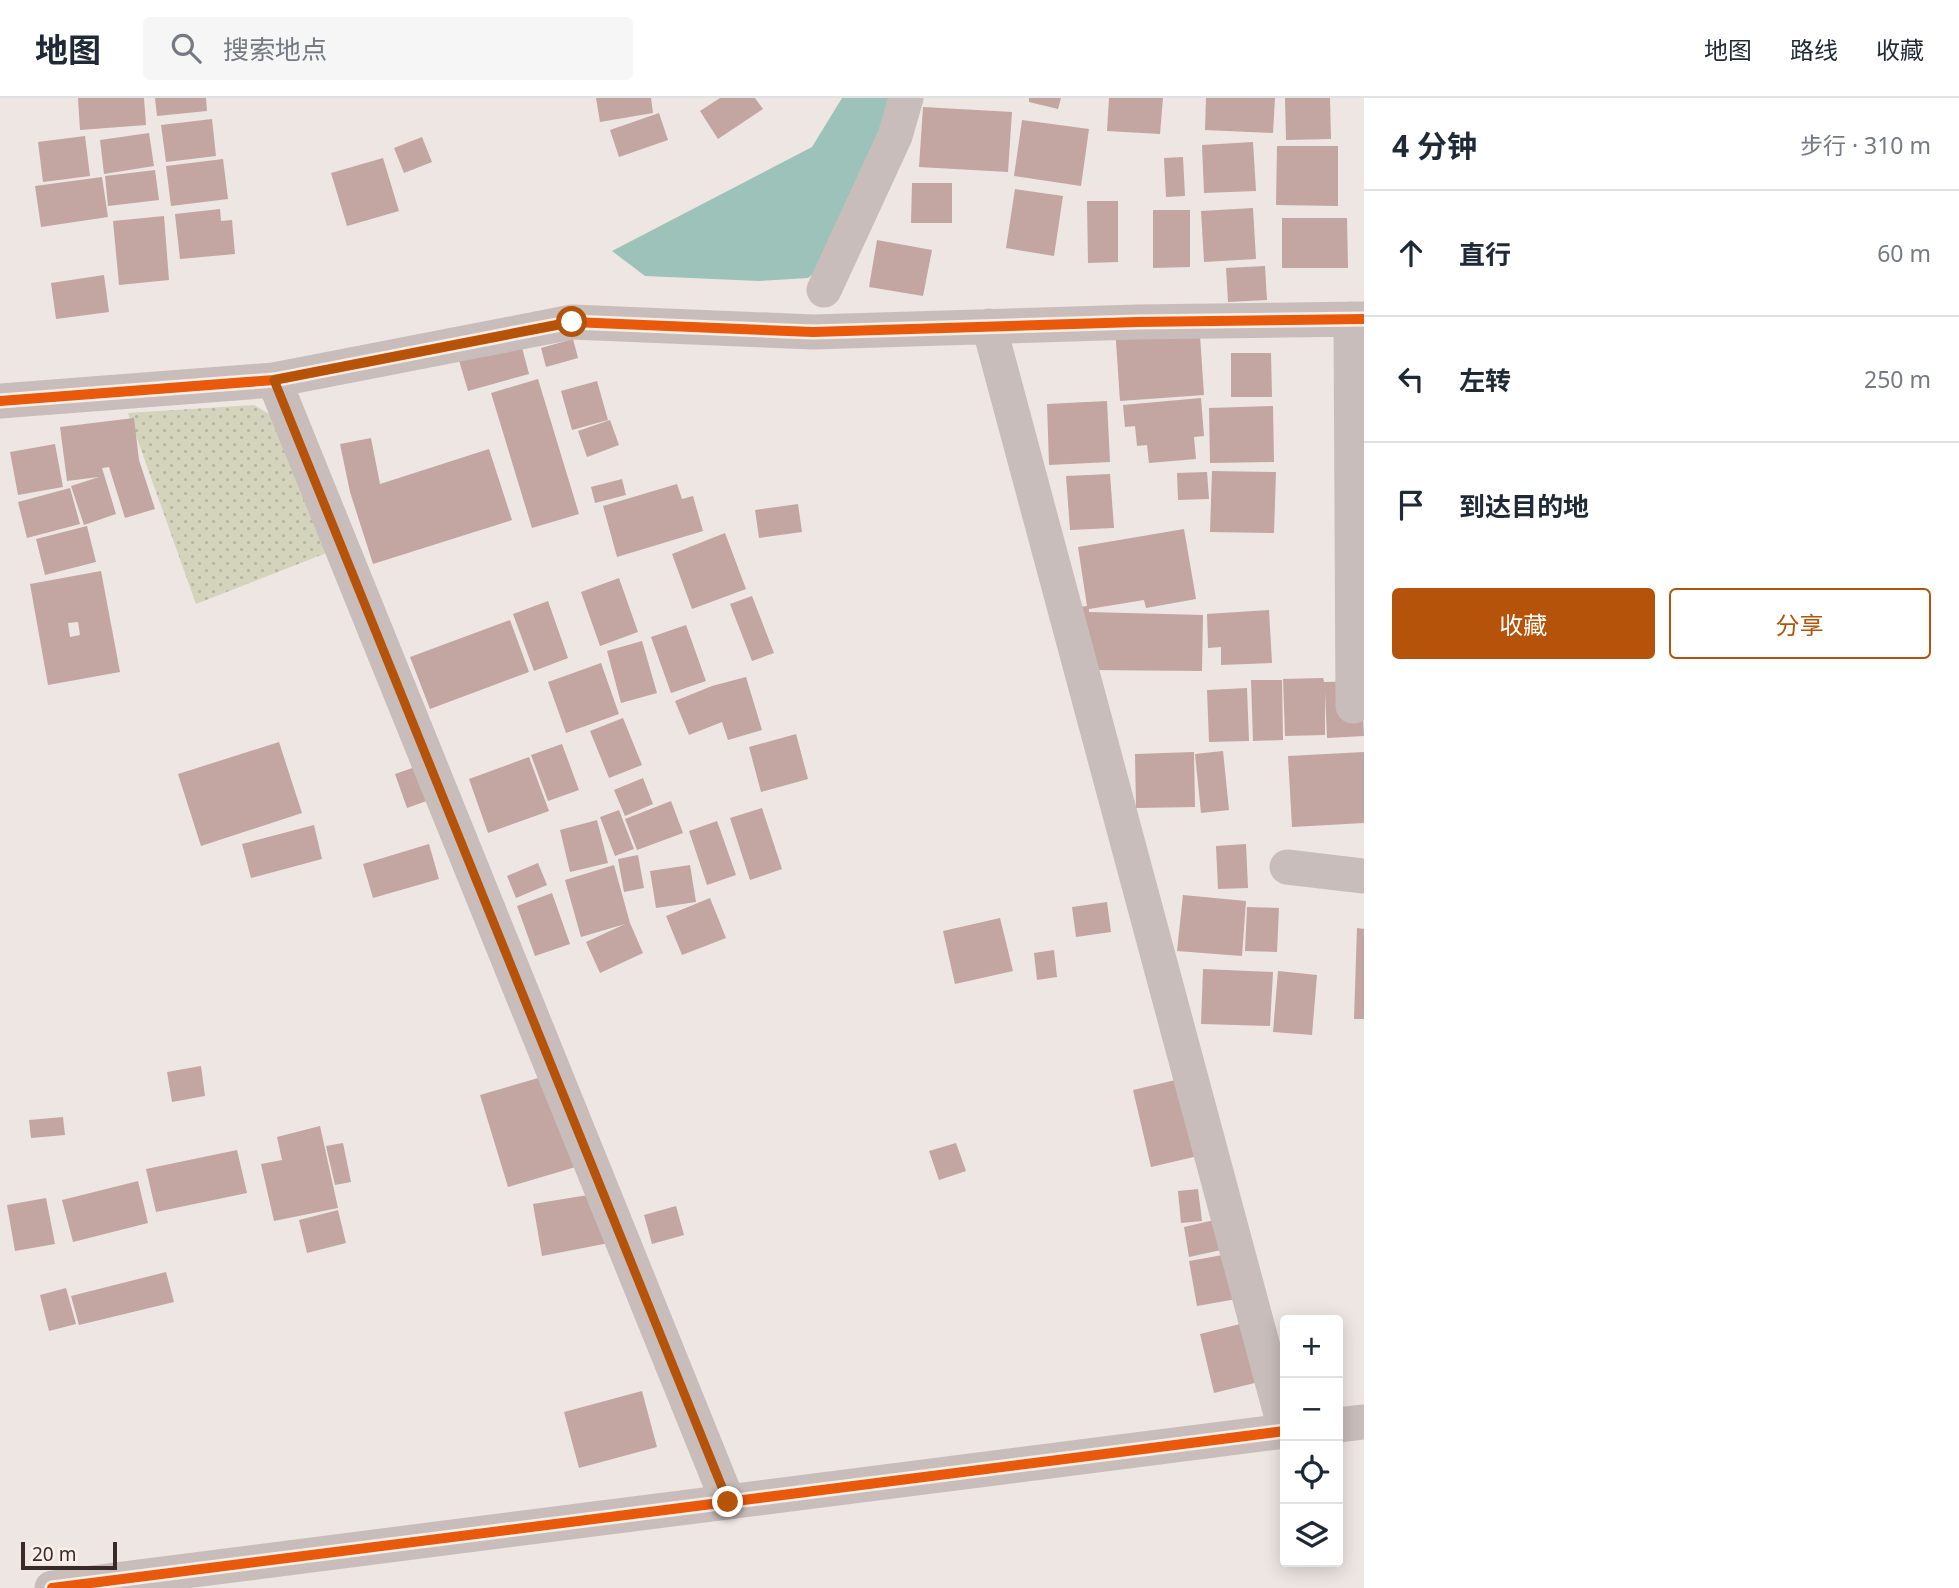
<!DOCTYPE html>
<html lang="zh">
<head>
<meta charset="utf-8">
<style>
	body { margin:0; font-family:"Noto Sans","Noto Sans SC",sans-serif; background:#f6f6f7; color:#1f2937 }
	.controls { position:absolute; right:21px; bottom:21px; display:grid; overflow:hidden; border-radius:7px; box-shadow:0 4px 18px #0003 }
	.controls button { width:63px; height:63px; display:grid; place-items:center; padding:0; border:0; border-bottom:2px solid #e0e1e3; background:#fff; color:#1f2937; font:35px sans-serif }
	.scale { position:absolute; left:21px; bottom:18px; width:96px; box-sizing:border-box; padding-left:7px; border:4px solid #392a28; border-top:0; font-size:19px; line-height:24px; white-space:nowrap; color:#392a28; -webkit-text-stroke:5px #fbefe9; paint-order:stroke }
	.stop { position:absolute; width:21px; height:21px; margin:-16px; border:5px solid #b45309; border-radius:50%; background:#fff }
	.stop.end { background:#b45309; border-color:#fff; box-shadow:0 2px 7px #0008 }
	.list { margin:0; padding:0; list-style:none }
	h2 { display:flex; justify-content:space-between; align-items:center; height:91px; margin:0; padding:0 28px; font-size:30px }
	h2 small { font-size:23px; font-weight:400; color:#747a83 }
	.list li { display:grid; grid-template-columns:46px 1fr auto; gap:21px; align-items:center; box-sizing:border-box; height:126px; padding:0 28px; border-top:2px solid #e0e1e3 }
	.list b { display:block; font-size:26px; white-space:nowrap }
	.list em { font-size:23px; font-style:normal; color:#747a83 }
	.actions { display:flex; gap:14px; padding:21px 28px }
	.actions a { flex:1; padding:16px 0; border:2px solid #b45309; border-radius:7px; text-align:center; font-size:24px; color:#b45309 }
	.actions .main { background:#b45309; color:#fff }
	.icon { flex:none; width:38px; height:38px; fill:none; stroke:currentColor; stroke-width:2; stroke-linecap:round; stroke-linejoin:round }
	.map { position:relative; flex:none; width:1364px; height:1490px; overflow:hidden }
	header { display:flex; align-items:center; gap:42px; box-sizing:border-box; height:98px; padding:0 35px; background:#fff; border-bottom:2px solid #e0e1e3 }
	header strong { font-size:33px }
	nav { display:flex; gap:38px; margin-inline-start:auto; font-size:24px }
	.search { width:490px; height:63px; background:#f6f6f7; display:flex; align-items:center; gap:18px; box-sizing:border-box; padding:0 24px; border-radius:7px; color:#747a83; font-size:26px }
	main { display:flex }
	aside { flex:1; background:#fff }
	.map>svg:first-child { display:block }
</style>
</head>
<body>
<header>
<strong>地图</strong>
<div class="search"><svg class="icon" aria-label="search" viewBox="0 0 24 24"><circle cx="10" cy="10" r="6"/><path d="M15 15l6 6"/></svg>搜索地点</div>
<nav><a>地图</a><a>路线</a><a>收藏</a></nav>
</header>
<main>
<div class="map">
<svg width="1364" height="1490" viewBox="0 0 1364 1490">
	<defs>
		<pattern id="park-dots" width="8" height="8" patternUnits="userSpaceOnUse" patternTransform="scale(1.75)"><rect width="8" height="8" fill="#d4d3bb"/><path d="M2 2h.1M6 6h.1" fill="none" stroke="#b7b5a1" stroke-width="1.8" stroke-linecap="round"/></pattern>
	</defs>
	<rect width="100%" height="100%" fill="#eee6e2"/>
	<path fill="url(#park-dots)" d="M 254,307 L 279,322 L 329,454 L 196,506 L 128,315 Z"/>
	<path fill="#9cc2ba" d="M 842,0 L 891,0 L 832,160 L 808,180 L 759,183 L 645,178 L 612,153 L 812,49 Z"/>
	<path fill="#c3a5a2" fill-rule="evenodd" d="M 78,0 L 144,0 L 146,27 L 80,32 Z
		M 155,0 L 206,0 L 207,13 L 157,18 Z
		M 596,0 L 651,0 L 653,15 L 600,24 Z
		M 720,0 L 755,0 L 763,11 L 718,41 L 700,13 Z
		M 1029,0 L 1061,0 L 1058,11 L 1029,4 Z
		M 1109,0 L 1163,0 L 1160,36 L 1107,33 Z
		M 1206,0 L 1275,0 L 1273,35 L 1205,32 Z
		M 1285,0 L 1330,0 L 1331,41 L 1286,42 Z
		M 923,9 L 1012,14 L 1008,74 L 919,69 Z
		M 659,15 L 668,42 L 619,59 L 610,32 Z
		M 212,21 L 216,58 L 166,64 L 161,27 Z
		M 1022,22 L 1089,31 L 1081,88 L 1014,78 Z
		M 149,35 L 154,68 L 104,76 L 100,42 Z
		M 85,38 L 90,78 L 43,84 L 38,44 Z
		M 422,39 L 432,64 L 404,75 L 394,50 Z
		M 1253,44 L 1256,93 L 1204,95 L 1202,47 Z
		M 1277,48 L 1338,48 L 1338,108 L 1276,107 Z
		M 1183,59 L 1185,98 L 1166,99 L 1164,60 Z
		M 383,60 L 399,113 L 347,128 L 331,75 Z
		M 223,61 L 228,101 L 171,108 L 166,68 Z
		M 155,72 L 159,102 L 108,108 L 105,78 Z
		M 102,79 L 108,119 L 41,129 L 35,88 Z
		M 912,85 L 952,85 L 952,125 L 911,125 Z
		M 1015,91 L 1063,98 L 1054,158 L 1006,150 Z
		M 1087,103 L 1118,103 L 1118,164 L 1088,165 Z
		M 1253,110 L 1256,161 L 1204,164 L 1201,113 Z
		M 220,111 L 221,123 L 232,122 L 235,156 L 180,161 L 175,116 Z
		M 1153,112 L 1190,112 L 1190,169 L 1153,170 Z
		M 164,118 L 169,182 L 119,187 L 113,123 Z
		M 1282,120 L 1347,120 L 1348,170 L 1282,170 Z
		M 877,142 L 932,152 L 923,198 L 869,189 Z
		M 1265,168 L 1267,202 L 1228,204 L 1226,170 Z
		M 104,177 L 109,214 L 56,221 L 51,185 Z
		M 1199,223 L 1204,297 L 1120,303 L 1115,229 Z
		M 573,241 L 578,260 L 546,269 L 541,250 Z
		M 520,242 L 529,276 L 468,293 L 458,259 Z
		M 1231,255 L 1271,255 L 1272,299 L 1231,299 Z
		M 538,281 L 579,416 L 532,430 L 491,295 Z
		M 597,283 L 608,322 L 572,332 L 561,293 Z
		M 1201,300 L 1204,338 L 1194,339 L 1196,361 L 1149,365 L 1147,347 L 1137,348 L 1135,328 L 1125,329 L 1123,307 Z
		M 1107,303 L 1110,364 L 1049,367 L 1047,306 Z
		M 1273,308 L 1274,364 L 1210,365 L 1209,310 Z
		M 134,320 L 139,362 L 155,411 L 125,420 L 109,369 L 102,370 L 116,416 L 84,427 L 71,388 L 99,379 L 67,383 L 60,329 Z
		M 610,322 L 619,347 L 587,359 L 578,333 Z
		M 371,340 L 380,386 L 489,351 L 512,422 L 373,466 L 350,394 L 340,346 Z
		M 55,346 L 63,389 L 18,397 L 10,354 Z
		M 1212,373 L 1276,374 L 1274,435 L 1210,434 Z
		M 1207,374 L 1209,401 L 1178,402 L 1177,375 Z
		M 1110,376 L 1114,430 L 1070,432 L 1066,378 Z
		M 622,381 L 626,397 L 595,405 L 591,389 Z
		M 677,386 L 682,401 L 693,398 L 703,433 L 617,459 L 603,408 Z
		M 70,390 L 80,426 L 27,440 L 18,404 Z
		M 798,406 L 802,434 L 759,440 L 755,412 Z
		M 87,428 L 96,464 L 45,477 L 36,441 Z
		M 1184,431 L 1196,501 L 1146,510 L 1144,502 L 1089,511 L 1089,514 L 1203,517 L 1202,573 L 1089,572 L 1071,510 L 1087,508 L 1078,449 Z
		M 725,435 L 746,491 L 692,511 L 672,456 Z
		M 101,473 L 120,574 L 48,587 L 30,486 ZM 78,524 L 80,537 L 70,539 L 68,525 Z
		M 619,480 L 638,534 L 600,548 L 581,494 Z
		M 752,498 L 774,555 L 752,563 L 730,506 Z
		M 548,503 L 568,560 L 534,573 L 513,516 Z
		M 1269,512 L 1272,565 L 1221,567 L 1221,549 L 1208,550 L 1207,516 Z
		M 510,522 L 529,574 L 430,611 L 410,559 Z
		M 686,527 L 706,583 L 671,595 L 651,539 Z
		M 642,543 L 657,595 L 621,605 L 607,553 Z
		M 601,565 L 619,616 L 566,635 L 548,584 Z
		M 746,579 L 762,632 L 728,642 L 722,624 L 689,637 L 675,603 L 712,588 Z
		M 1323,580 L 1324,584 L 1361,583 L 1364,638 L 1327,640 L 1325,594 L 1325,637 L 1285,638 L 1283,581 Z
		M 1251,582 L 1282,582 L 1283,642 L 1253,643 Z
		M 1247,590 L 1249,643 L 1209,644 L 1207,592 Z
		M 623,620 L 642,667 L 609,680 L 590,633 Z
		M 796,636 L 808,681 L 761,694 L 749,649 Z
		M 279,644 L 302,715 L 201,748 L 178,676 Z
		M 562,646 L 579,692 L 548,703 L 531,657 Z
		M 1223,653 L 1229,712 L 1201,715 L 1195,656 Z
		M 1194,654 L 1195,709 L 1136,710 L 1135,656 Z
		M 1364,654 L 1364,725 L 1292,729 L 1288,658 Z
		M 529,659 L 549,713 L 488,735 L 469,681 Z
		M 424,666 L 435,700 L 407,710 L 395,676 Z
		M 643,680 L 653,706 L 625,718 L 614,692 Z
		M 671,703 L 683,735 L 637,752 L 625,721 Z
		M 762,710 L 782,771 L 750,782 L 730,720 Z
		M 619,712 L 634,751 L 615,758 L 600,719 Z
		M 597,722 L 608,765 L 570,774 L 560,732 Z
		M 717,723 L 736,777 L 707,787 L 689,733 Z
		M 314,727 L 322,761 L 251,780 L 242,746 Z
		M 429,746 L 439,781 L 373,800 L 363,766 Z
		M 1246,746 L 1248,790 L 1218,791 L 1216,748 Z
		M 638,757 L 644,790 L 624,794 L 618,761 Z
		M 538,765 L 547,787 L 516,800 L 507,778 Z
		M 614,767 L 630,825 L 643,855 L 600,875 L 586,844 L 625,826 L 581,839 L 565,782 Z
		M 690,767 L 696,804 L 656,810 L 650,773 Z
		M 552,795 L 570,846 L 535,858 L 517,808 Z
		M 1183,797 L 1246,803 L 1242,858 L 1177,853 Z
		M 710,800 L 726,840 L 682,857 L 666,818 Z
		M 1107,804 L 1111,834 L 1076,839 L 1072,809 Z
		M 1247,809 L 1279,810 L 1277,854 L 1245,853 Z
		M 1000,820 L 1013,873 L 955,886 L 943,833 Z
		M 1357,830 L 1364,831 L 1364,921 L 1354,921 Z
		M 1054,852 L 1057,879 L 1037,882 L 1034,855 Z
		M 1203,871 L 1273,874 L 1270,928 L 1201,926 Z
		M 1278,873 L 1317,877 L 1312,937 L 1273,934 Z
		M 201,968 L 205,998 L 172,1004 L 167,974 Z
		M 552,976 L 579,1068 L 508,1089 L 480,997 Z
		M 1197,977 L 1215,1054 L 1151,1069 L 1133,992 Z
		M 63,1019 L 65,1037 L 31,1040 L 29,1022 Z
		M 320,1028 L 338,1110 L 274,1123 L 261,1066 L 282,1062 L 277,1039 Z
		M 343,1045 L 351,1084 L 335,1087 L 326,1048 Z
		M 956,1045 L 966,1073 L 939,1082 L 929,1053 Z
		M 237,1052 L 247,1095 L 156,1114 L 146,1071 Z
		M 138,1083 L 148,1125 L 73,1144 L 62,1102 Z
		M 1198,1091 L 1202,1123 L 1181,1125 L 1178,1093 Z
		M 588,1097 L 619,1143 L 542,1158 L 533,1106 Z
		M 46,1100 L 55,1146 L 15,1153 L 7,1107 Z
		M 676,1108 L 684,1137 L 652,1146 L 644,1117 Z
		M 338,1112 L 346,1145 L 307,1155 L 299,1122 Z
		M 1227,1119 L 1235,1149 L 1189,1159 L 1184,1129 Z
		M 1234,1155 L 1242,1200 L 1197,1208 L 1189,1163 Z
		M 166,1174 L 174,1204 L 79,1227 L 71,1198 Z
		M 66,1190 L 76,1226 L 49,1233 L 40,1197 Z
		M 1260,1221 L 1275,1280 L 1214,1295 L 1200,1236 Z
		M 642,1293 L 657,1349 L 579,1370 L 564,1314 Z"/>
	<g fill="none" stroke-linecap="round" stroke-linejoin="round">
		<path stroke="#c8bdba" stroke-width="35" d="M 824,192 L 895,38 L 906,0
			M 1351,221 L 1353,608
			M 989,228 L 1285,1331
			M 274,282 L 728,1404
			M 0,303 L 274,282 L 572,224 L 813,234 L 1137,224 L 1364,221
			M 1287,769 L 1364,778
			M 1338,1327 L 1364,1324
			M 52,1490 L 1285,1333"/>
		<defs>
			<path id="cycleway" d="M 0,303 L 274,282 L 572,224 L 813,234 L 1137,224 L 1364,221
				M 52,1490 L 1285,1333"/>
		</defs>
		<use href="#cycleway" stroke="#fbefe9" stroke-width="15"/>
		<use href="#cycleway" stroke="#e8590c" stroke-width="10"/>
	</g>
	<g fill="none" stroke-linecap="round" stroke-linejoin="round">
		<path stroke="#b45309" stroke-width="9" d="M 572,224 L 274,282 L 728,1404"/>
	</g>
</svg>
<div class="controls">
<button>+</button>
<button>−</button>
<button><svg class="icon" aria-label="locate" viewBox="0 0 24 24"><circle cx="12" cy="12" r="6"/><path d="M12 2v4M12 18v4M2 12h4M18 12h4"/></svg></button>
<button><svg class="icon" aria-label="layers" viewBox="0 0 24 24"><path d="M12 4l9 5-9 5-9-5zM3 14l9 5 9-5"/></svg></button>
</div>
<div class="scale">20 m</div>
<div class="stop" style="left:572px;top:224px"></div>
<div class="stop end" style="left:728px;top:1404px"></div>
</div>
<aside>
<h2>4 分钟<small>步行 · 310 m</small></h2>
<ul class="list">
<li><svg class="icon" aria-label="ahead" viewBox="0 0 24 24"><path d="M12 20V5M6 11l6-6 6 6"/></svg><div><b>直行</b></div><em>60 m</em></li>
<li><svg class="icon" aria-label="left" viewBox="0 0 24 24"><path d="M17 20v-9H6M10 6l-5 5 5 5"/></svg><div><b>左转</b></div><em>250 m</em></li>
<li><svg class="icon" aria-label="arrive" viewBox="0 0 24 24"><path d="M6 21V4h12l-3 4 3 4H6"/></svg><div><b>到达目的地</b></div></li>
</ul>
<div class="actions"><a class="main">收藏</a><a>分享</a></div>
</aside>
</main>
</body>
</html>
